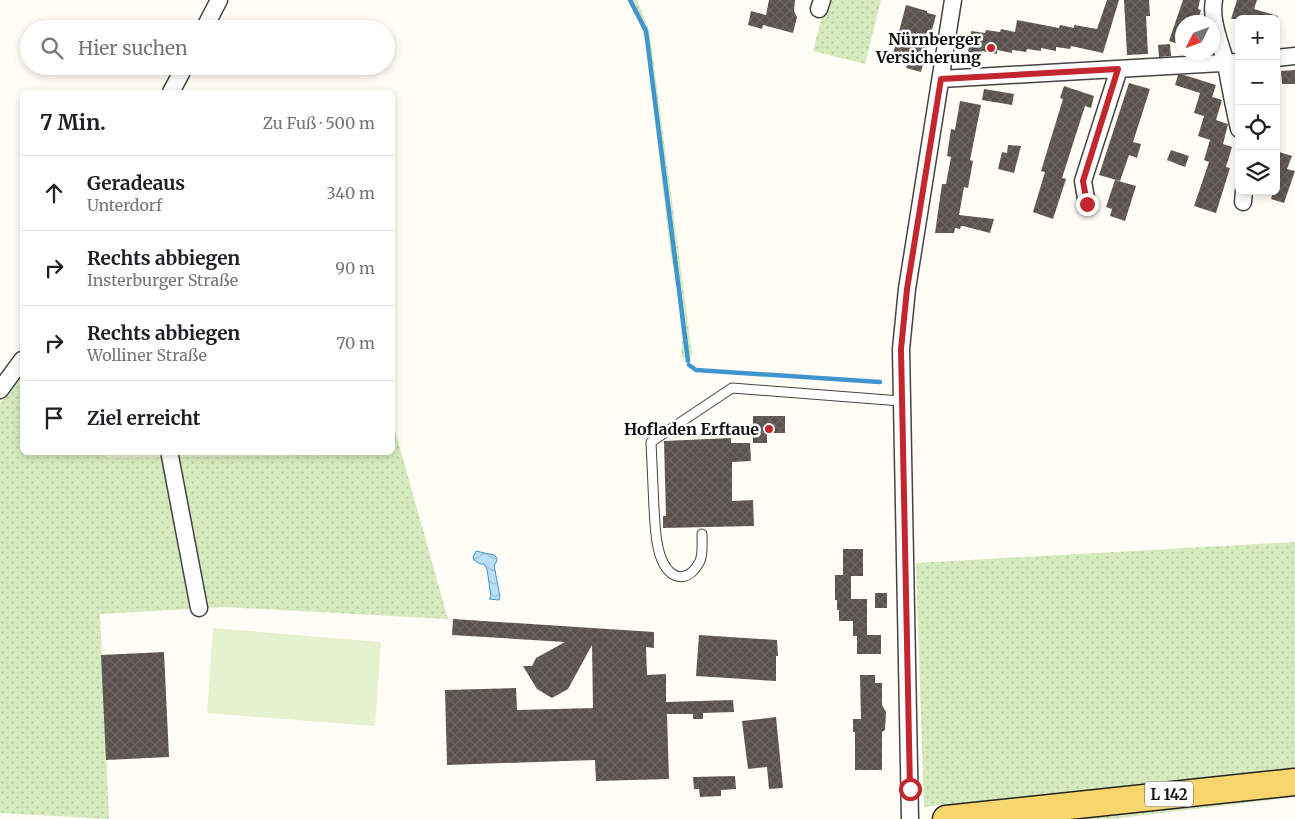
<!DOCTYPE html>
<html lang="de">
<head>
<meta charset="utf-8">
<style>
	body { margin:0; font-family:Merriweather,serif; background:#f6f6f6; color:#202124 }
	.controls { position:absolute; right:15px; top:15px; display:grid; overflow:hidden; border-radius:8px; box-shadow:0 2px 8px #0003 }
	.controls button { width:45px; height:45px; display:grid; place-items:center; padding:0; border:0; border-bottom:1px solid #e0e0e0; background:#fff; color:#202124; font:25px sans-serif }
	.compass { position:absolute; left:1175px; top:15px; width:45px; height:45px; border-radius:50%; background:#fff; box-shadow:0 2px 8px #0003; rotate:228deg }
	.stop { position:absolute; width:15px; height:15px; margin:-11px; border:4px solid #c4262e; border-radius:50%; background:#fff }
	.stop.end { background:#c4262e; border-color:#fff; box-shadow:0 1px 5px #0008 }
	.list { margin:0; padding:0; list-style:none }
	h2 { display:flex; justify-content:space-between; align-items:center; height:65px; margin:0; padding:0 20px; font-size:21px }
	h2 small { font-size:16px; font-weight:400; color:#757577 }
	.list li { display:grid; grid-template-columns:32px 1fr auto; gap:15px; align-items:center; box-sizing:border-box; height:75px; padding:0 20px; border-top:1px solid #e0e0e0 }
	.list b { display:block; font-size:19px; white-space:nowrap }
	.list p { margin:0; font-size:16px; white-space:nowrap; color:#757577 }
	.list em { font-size:16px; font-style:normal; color:#757577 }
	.icon { flex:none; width:28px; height:28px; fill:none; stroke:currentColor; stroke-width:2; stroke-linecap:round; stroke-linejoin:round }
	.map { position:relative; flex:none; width:1295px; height:819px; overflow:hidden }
	.search { position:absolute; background:#fff; box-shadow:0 2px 8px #0003; left:20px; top:20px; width:375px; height:55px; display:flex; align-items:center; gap:12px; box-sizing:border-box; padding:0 18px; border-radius:28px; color:#757577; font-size:19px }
	.panel { position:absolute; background:#fff; box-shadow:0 2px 8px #0003; left:20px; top:90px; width:375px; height:365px; border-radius:8px }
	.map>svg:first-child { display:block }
</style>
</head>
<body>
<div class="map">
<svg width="1295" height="819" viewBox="0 0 1295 819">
	<defs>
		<pattern id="grass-dots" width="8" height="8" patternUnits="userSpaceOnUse" patternTransform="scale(1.25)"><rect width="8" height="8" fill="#d5ebbd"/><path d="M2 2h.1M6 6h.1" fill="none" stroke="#b6c8a1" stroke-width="1.8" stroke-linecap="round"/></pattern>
		<pattern id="water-waves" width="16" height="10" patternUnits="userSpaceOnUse" patternTransform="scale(1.25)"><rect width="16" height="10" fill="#b9e0f7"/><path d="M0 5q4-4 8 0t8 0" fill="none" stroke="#9ebfd3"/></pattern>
		<pattern id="building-cross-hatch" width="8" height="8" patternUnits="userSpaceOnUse" patternTransform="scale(1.25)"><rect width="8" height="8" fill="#5a524d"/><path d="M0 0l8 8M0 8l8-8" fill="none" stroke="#6d6662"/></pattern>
	</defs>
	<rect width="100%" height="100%" fill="#fffdf5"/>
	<path fill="url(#grass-dots)" d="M 628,0 L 637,0 L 648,27 L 651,42 L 692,354 L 689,359 L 681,357 L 682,345 L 679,298 L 670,250 L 646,44 L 642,29 Z
		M 826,0 L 881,0 L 865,64 L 813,51 Z
		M 22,374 L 22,452 L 392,452 L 393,423 L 448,619 L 224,607 L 100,614 L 109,819 L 0,813 L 0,404 Z
		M 1295,542 L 1295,771 L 924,807 L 916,563 Z
		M 1295,789 L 1295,797 L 1112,819 L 1054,819 Z"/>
	<path fill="#e6f2cf" d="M 105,453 L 340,453 L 332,455 L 107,458 Z
		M 213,628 L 381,642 L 375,726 L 207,713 Z"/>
	<path fill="url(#water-waves)" stroke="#3f96cf" d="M 476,551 L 494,555 L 497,558 L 496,563 L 494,565 L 500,597 L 499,600 L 489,599 L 491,597 L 487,569 L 484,564 L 480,564 L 474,560 L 473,557 Z"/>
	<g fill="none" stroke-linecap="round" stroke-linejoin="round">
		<path stroke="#3f96cf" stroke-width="4.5" d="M 630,0 L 646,31 L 688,361
			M 689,365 L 696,370 L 880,382"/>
	</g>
	<path fill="url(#building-cross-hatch)" d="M 769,0 L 795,0 L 794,11 L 797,17 L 793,33 L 763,25 L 762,29 L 748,25 L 751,11 L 766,15 Z
		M 1107,0 L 1119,0 L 1103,53 L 1071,46 L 1070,49 L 1056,47 L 1056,51 L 1041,48 L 1041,51 L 1027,49 L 1026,52 L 1012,50 L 1012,53 L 997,50 L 997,54 L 982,51 L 982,54 L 968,52 L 971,31 L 985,33 L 986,30 L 1000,32 L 1001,29 L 1015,32 L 1017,20 L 1059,28 L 1060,25 L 1074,28 L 1074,25 L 1097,29 Z
		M 1124,0 L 1149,0 L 1150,16 L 1146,16 L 1148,54 L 1127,55 Z
		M 1183,0 L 1200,0 L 1198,9 L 1201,10 L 1197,22 L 1182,22 L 1182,45 L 1169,41 Z
		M 1237,0 L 1257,0 L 1254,9 L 1278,16 L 1277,19 L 1231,19 Z
		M 906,5 L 927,11 L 927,13 L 936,15 L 921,72 L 906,68 L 908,62 L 892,58 Z
		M 1170,44 L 1171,56 L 1159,57 L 1158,45 Z
		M 1295,70 L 1295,84 L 1282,84 L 1281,71 Z
		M 1178,75 L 1184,75 L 1216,85 L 1212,97 L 1222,100 L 1216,120 L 1228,124 L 1223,144 L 1232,147 L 1226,167 L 1230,168 L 1216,213 L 1194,206 L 1209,162 L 1204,160 L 1210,140 L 1198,136 L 1204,116 L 1194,113 L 1200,93 L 1175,85 Z
		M 1129,83 L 1150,89 L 1133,142 L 1141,144 L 1137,158 L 1129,155 L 1120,181 L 1099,175 Z
		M 1064,86 L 1094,96 L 1091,108 L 1085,106 L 1062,178 L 1066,179 L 1053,219 L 1033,212 L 1045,172 L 1041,171 L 1063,99 L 1060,98 Z
		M 984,89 L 1014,94 L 1012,105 L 982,100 Z
		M 960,101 L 981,105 L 970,160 L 973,161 L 968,188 L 964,187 L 959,215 L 994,219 L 990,233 L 963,226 L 961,226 L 960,229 L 955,228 L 954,233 L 935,233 L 942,184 L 946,184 L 951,157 L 947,156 L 951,129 L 955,130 Z
		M 1008,145 L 1021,146 L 1014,173 L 998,169 L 1002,152 L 1007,153 Z
		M 1171,150 L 1189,156 L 1185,167 L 1167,160 Z
		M 1276,151 L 1292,156 L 1287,169 L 1295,171 L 1284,203 L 1271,199 L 1273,191 L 1276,191 Z
		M 1115,180 L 1136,186 L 1125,221 L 1110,216 L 1112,209 L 1106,207 Z
		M 753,416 L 785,416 L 785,433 L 767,433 L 767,443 L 753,443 Z
		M 731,438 L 731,443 L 750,443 L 751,461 L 732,462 L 732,501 L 753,500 L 754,526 L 663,528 L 663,516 L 666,516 L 664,441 Z
		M 843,549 L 863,549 L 863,576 L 851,576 L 851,599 L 867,599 L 867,635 L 881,635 L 881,654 L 857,654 L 857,636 L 853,636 L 853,621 L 839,621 L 839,610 L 837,610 L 837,600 L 835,600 L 835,575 L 843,575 Z
		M 875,593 L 887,593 L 887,608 L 875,608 Z
		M 453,619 L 654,632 L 654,648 L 646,647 L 647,675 L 666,674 L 666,702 L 733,700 L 734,712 L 703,713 L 703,719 L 693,719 L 693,714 L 667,714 L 669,779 L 596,781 L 595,760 L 447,765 L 445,690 L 516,688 L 517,710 L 593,708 L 592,645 L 568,689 L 552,698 L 537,689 L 523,666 L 532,666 L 536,658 L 565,642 L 452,635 Z
		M 699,635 L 777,640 L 778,656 L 776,656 L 776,681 L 696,676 Z
		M 164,652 L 169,757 L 106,760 L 101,655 Z
		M 860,675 L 875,675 L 875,683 L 882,683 L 882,705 L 886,712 L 885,730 L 882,732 L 882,770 L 855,770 L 855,732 L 853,732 L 853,719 L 861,719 Z
		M 776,717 L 783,788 L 769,789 L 767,767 L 748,769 L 742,721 Z
		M 735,776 L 736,789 L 721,790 L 721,796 L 700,797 L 699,789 L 694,789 L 693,777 Z"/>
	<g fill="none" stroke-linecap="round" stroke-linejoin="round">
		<defs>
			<path id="lane" d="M 702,534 C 702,542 703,554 700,561 C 687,586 668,579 660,555 C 655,540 655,523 654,508 C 653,486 652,464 651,442 L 732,388 L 901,401"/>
			<path id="street" d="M 1214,0 C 1210,21 1221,44 1226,64 C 1230,86 1234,107 1239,129
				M 819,9 L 822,0
				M 204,29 L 219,0
				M 1276,58 L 1295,56
				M 941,79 L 1239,62
				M 171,92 L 185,66
				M 1243,202 L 1244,191
				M 1087,204 L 1083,181 L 1119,69
				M 0,390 L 22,360
				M 170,456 L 199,608
				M 910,819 L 901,349 L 907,289 L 953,0"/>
			<path id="primary" d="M 946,819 L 1295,782"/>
		</defs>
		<use href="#lane" stroke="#444" stroke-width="11"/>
		<use href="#street" stroke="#444" stroke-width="19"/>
		<use href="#primary" stroke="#222" stroke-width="29"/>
		<use href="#lane" stroke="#fff" stroke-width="9"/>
		<use href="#street" stroke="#fff" stroke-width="16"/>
		<use href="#primary" stroke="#f9d66b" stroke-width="26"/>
	</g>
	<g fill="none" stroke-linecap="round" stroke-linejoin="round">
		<path stroke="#c4262e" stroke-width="6" d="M 910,789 L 901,349 L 907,289 L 941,79 L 1118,69 L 1083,181 L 1087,204"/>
	</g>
	<g fill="#c4262e" stroke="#fff" stroke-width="2">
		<circle cx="991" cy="48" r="5"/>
		<circle cx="769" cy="429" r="5"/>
	</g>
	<g text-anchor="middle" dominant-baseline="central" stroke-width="5" stroke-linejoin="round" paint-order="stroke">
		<rect fill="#fff" stroke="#585858" stroke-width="1" x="1145" y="781.5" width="48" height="25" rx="4"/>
		<g font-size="15" font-weight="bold" fill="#111">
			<text x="1169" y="794">L 142</text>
		</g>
		<g font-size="16" font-weight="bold" fill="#111" stroke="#fff" text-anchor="end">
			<text x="981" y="39">Nürnberger<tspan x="981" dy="18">Versicherung</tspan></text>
			<text x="759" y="429">Hofladen Erftaue</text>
		</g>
	</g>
</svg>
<div class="controls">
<button>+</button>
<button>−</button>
<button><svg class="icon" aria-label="locate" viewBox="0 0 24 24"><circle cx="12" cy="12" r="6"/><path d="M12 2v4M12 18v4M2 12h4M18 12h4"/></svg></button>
<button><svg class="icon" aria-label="layers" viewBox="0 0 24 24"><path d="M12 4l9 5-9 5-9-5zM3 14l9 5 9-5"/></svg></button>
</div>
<svg class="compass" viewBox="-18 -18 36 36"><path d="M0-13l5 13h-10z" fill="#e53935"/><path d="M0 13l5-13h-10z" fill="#757577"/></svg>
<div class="stop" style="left:910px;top:789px"></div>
<div class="stop end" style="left:1087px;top:204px"></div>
<div class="search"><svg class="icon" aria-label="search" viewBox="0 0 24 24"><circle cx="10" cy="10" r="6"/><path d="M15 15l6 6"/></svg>Hier suchen</div>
<section class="panel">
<h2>7 Min.<small>Zu Fuß · 500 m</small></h2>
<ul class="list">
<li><svg class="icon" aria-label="ahead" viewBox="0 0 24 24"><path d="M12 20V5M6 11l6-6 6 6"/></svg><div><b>Geradeaus</b><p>Unterdorf</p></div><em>340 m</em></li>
<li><svg class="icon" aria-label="right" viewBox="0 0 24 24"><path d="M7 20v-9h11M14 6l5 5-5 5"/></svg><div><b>Rechts abbiegen</b><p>Insterburger Straße</p></div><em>90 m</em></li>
<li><svg class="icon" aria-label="right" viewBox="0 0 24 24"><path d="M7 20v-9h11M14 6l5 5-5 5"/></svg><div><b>Rechts abbiegen</b><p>Wolliner Straße</p></div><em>70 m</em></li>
<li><svg class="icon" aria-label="arrive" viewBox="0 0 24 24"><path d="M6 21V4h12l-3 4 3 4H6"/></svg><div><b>Ziel erreicht</b></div></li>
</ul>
</section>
</div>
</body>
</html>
